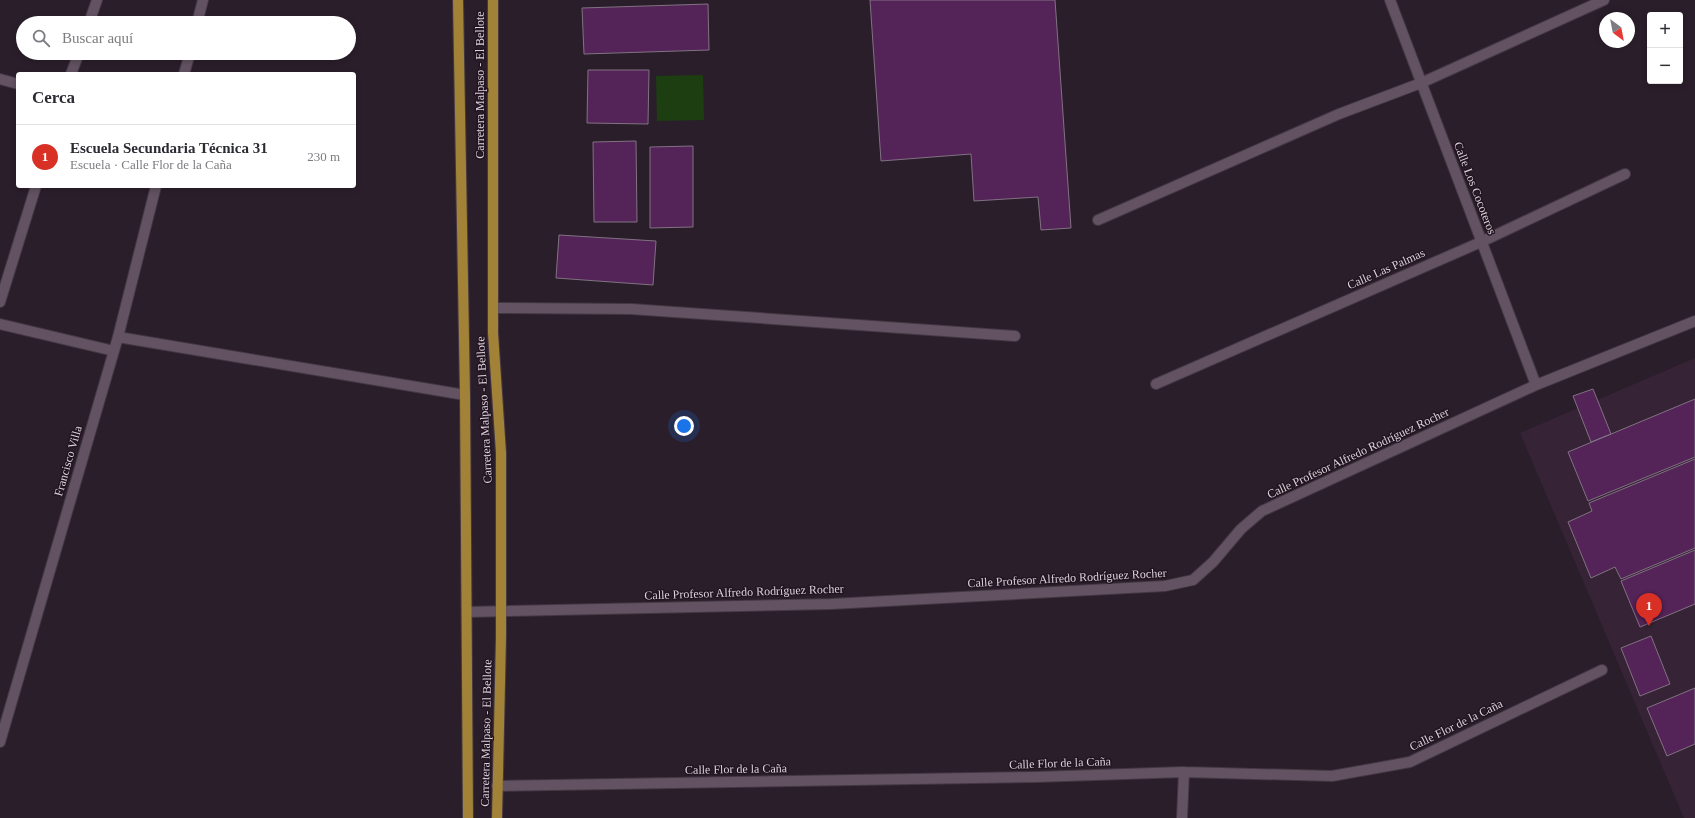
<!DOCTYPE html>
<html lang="es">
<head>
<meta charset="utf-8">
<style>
	body { margin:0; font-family:Georgia,serif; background:#f2f2f3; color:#2b2b33 }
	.controls { position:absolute; right:12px; top:12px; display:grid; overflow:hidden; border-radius:4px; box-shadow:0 2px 6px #0003 }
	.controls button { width:36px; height:36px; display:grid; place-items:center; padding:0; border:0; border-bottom:1px solid #e1e1e2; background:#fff; color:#2b2b33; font:20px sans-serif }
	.compass { position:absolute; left:1599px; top:12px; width:36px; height:36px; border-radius:50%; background:#fff; box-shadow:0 2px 6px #0003; rotate:148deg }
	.you { position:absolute; left:684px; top:426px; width:14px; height:14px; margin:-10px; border:3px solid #fff; border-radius:50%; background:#1a73e8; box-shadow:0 0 0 6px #1a73e833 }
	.badge { display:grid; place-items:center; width:26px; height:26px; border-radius:50%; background:#d93025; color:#fff; font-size:13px; font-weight:700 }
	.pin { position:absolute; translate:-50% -33px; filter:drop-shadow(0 1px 2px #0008) }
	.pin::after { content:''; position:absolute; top:21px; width:14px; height:12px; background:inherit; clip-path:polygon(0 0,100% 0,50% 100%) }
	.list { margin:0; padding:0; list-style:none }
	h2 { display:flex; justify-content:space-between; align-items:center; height:52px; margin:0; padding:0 16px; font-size:17px }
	h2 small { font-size:13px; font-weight:400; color:#7c7c81 }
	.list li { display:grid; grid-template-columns:26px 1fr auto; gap:12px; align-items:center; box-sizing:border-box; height:64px; padding:0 16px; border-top:1px solid #e1e1e2 }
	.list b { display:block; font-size:15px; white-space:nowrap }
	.list p { margin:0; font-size:13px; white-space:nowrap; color:#7c7c81 }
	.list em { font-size:13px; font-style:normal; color:#7c7c81 }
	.icon { flex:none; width:22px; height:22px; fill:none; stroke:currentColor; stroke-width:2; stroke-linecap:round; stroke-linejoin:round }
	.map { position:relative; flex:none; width:1695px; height:818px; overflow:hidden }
	.search { position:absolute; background:#fff; box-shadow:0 2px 6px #0003; left:16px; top:16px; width:340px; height:44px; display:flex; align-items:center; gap:10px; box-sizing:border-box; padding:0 14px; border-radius:22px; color:#7c7c81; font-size:15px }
	.panel { position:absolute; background:#fff; box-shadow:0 2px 6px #0003; left:16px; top:72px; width:340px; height:116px; border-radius:4px }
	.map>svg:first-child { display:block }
</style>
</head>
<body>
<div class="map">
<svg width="1695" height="818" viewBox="0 0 1695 818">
	<rect width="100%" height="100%" fill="#2b1e2b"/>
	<path fill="#362335" d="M 1695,358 L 1695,818 L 1684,818 L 1520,433 Z"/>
	<path fill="#1c3e11" d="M 703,75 L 704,120 L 657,121 L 656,76 Z"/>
	<path fill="#542358" stroke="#817282" d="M 870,0 L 1055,0 L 1071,228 L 1041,230 L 1038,197 L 974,201 L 971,154 L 881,161 Z
		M 708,4 L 709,50 L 584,54 L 582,8 Z
		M 588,70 L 649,70 L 648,124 L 587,123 Z
		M 636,141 L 637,222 L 594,222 L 593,142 Z
		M 693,146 L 693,227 L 650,228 L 650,147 Z
		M 559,235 L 656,241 L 653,285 L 556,278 Z
		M 1593,389 L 1611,434 L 1591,442 L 1573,396 Z
		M 1695,399 L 1695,457 L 1588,501 L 1568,452 Z
		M 1695,459 L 1695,548 L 1621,579 L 1615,567 L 1591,578 L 1568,522 L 1592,511 L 1589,503 Z
		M 1695,550 L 1695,604 L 1640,627 L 1621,581 Z
		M 1651,636 L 1670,684 L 1640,696 L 1621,648 Z
		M 1695,688 L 1695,744 L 1667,756 L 1647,708 Z"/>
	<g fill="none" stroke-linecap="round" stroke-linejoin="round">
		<defs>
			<path id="minor" d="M 1390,0 L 1536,385
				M 89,23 L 97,0
				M 197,23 L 203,0
				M 71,74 L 79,53
				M 184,74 L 190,53
				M 0,79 L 18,84
				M 1098,220 L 1339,114 L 1421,83 L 1604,0
				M 0,302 L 36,186
				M 493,308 L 631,309 L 1015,336
				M 0,324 L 114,351
				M 118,337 L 465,395
				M 1156,384 L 1481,242 L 1625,174
				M 467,612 L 831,604 L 1165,586 L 1193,580 L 1213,562 L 1241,529 L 1262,511 L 1536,385 L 1695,321
				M 0,742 L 118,337 L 156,186
				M 497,786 L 1036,777 L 1184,772 L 1332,776 L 1410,762 L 1602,670
				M 1182,818 L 1184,772"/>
			<path id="primary" d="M 458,0 L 465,395 L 468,818
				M 493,0 L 493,333 L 501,453 L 501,637 L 497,818"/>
		</defs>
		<use href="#minor" stroke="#443843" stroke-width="12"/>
		<use href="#primary" stroke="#443843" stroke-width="12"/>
		<use href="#minor" stroke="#635362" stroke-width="10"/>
		<use href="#primary" stroke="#a18237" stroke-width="10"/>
	</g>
	<g text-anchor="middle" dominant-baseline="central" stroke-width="3" stroke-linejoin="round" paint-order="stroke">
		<g font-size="12" fill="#dcd2db" stroke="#221521">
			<text transform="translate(480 85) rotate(-90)">Carretera Malpaso - El Bellote</text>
			<text transform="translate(1475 188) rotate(69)">Calle Los Cocoteros</text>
			<text transform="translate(1386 269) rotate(-24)">Calle Las Palmas</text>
			<text transform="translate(484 410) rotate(-93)">Carretera Malpaso - El Bellote</text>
			<text transform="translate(1358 453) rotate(-25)">Calle Profesor Alfredo Rodríguez Rocher</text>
			<text transform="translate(68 461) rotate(-74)">Francisco Villa</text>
			<text transform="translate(1067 578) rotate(-3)">Calle Profesor Alfredo Rodríguez Rocher</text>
			<text transform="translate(744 592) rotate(-2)">Calle Profesor Alfredo Rodríguez Rocher</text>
			<text transform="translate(1456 725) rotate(-26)">Calle Flor de la Caña</text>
			<text transform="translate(486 733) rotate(-89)">Carretera Malpaso - El Bellote</text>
			<text transform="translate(1060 763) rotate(-2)">Calle Flor de la Caña</text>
			<text transform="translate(736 769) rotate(-1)">Calle Flor de la Caña</text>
		</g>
	</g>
</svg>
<div class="controls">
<button>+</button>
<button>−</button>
</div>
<svg class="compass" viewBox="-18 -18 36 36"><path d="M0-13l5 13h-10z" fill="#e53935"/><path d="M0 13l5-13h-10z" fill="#7c7c81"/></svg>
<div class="you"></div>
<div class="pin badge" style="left:1649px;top:626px">1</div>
<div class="search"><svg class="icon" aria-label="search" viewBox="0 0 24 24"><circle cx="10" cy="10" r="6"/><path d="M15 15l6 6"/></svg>Buscar aquí</div>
<section class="panel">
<h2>Cerca<small></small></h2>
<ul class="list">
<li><span class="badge">1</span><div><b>Escuela Secundaria Técnica 31</b><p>Escuela · Calle Flor de la Caña</p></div><em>230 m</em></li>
</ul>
</section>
</div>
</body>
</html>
